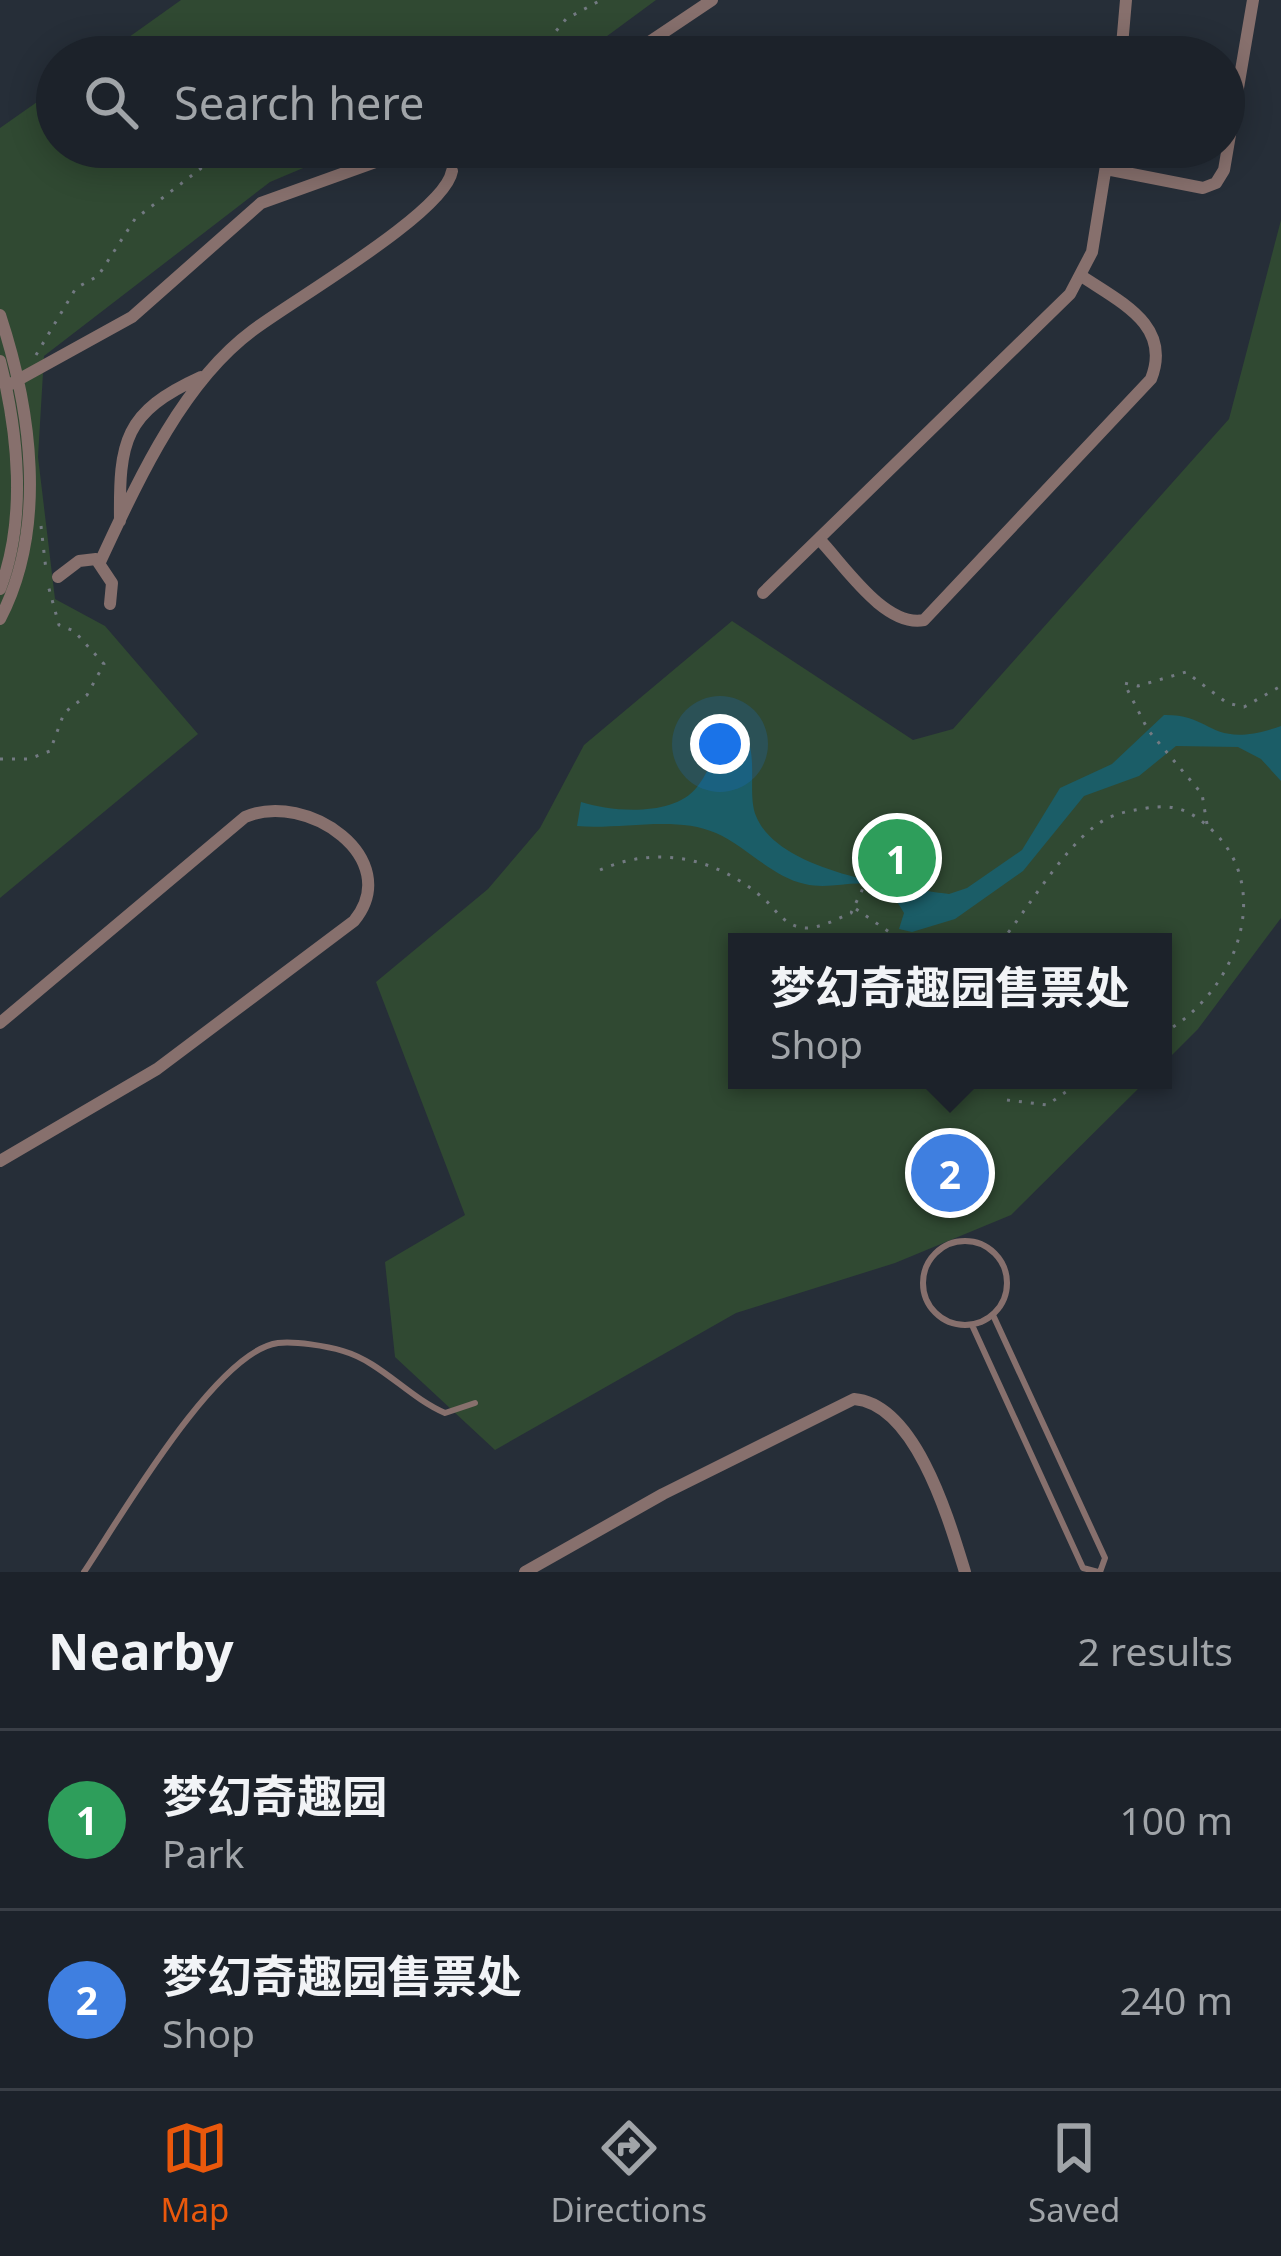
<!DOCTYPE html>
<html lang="en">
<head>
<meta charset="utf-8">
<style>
	body { margin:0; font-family:"Noto Sans","Noto Sans SC",sans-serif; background:#292f36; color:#f1f3f6 }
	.you { position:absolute; left:720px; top:744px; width:42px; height:42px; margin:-30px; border:9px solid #fff; border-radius:50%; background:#1a73e8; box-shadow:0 0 0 18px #1a73e833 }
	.badge { display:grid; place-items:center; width:78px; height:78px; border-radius:50%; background:#ea580c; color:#fff; font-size:39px; font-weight:700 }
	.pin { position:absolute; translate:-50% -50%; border:6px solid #fff; box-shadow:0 3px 12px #0006 }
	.popup { position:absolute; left:728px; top:933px; width:444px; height:156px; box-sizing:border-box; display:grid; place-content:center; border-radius:0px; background:#1c222a; filter:drop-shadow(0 3px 9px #0005); font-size:39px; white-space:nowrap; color:#a0a4a8 }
	.popup b { font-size:45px; color:#f1f3f6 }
	.popup::after { content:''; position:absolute; left:50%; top:100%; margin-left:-24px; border:24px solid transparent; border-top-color:#1c222a }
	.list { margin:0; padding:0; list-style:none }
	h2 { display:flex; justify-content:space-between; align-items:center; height:156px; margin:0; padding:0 48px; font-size:51px }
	h2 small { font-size:39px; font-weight:400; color:#a0a4a8 }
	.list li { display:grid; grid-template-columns:78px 1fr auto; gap:36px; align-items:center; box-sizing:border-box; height:180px; padding:0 48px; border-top:3px solid #3a3f47 }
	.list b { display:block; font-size:45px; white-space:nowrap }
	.list p { margin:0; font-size:39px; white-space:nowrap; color:#a0a4a8 }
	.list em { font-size:39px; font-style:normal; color:#a0a4a8 }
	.icon { flex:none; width:66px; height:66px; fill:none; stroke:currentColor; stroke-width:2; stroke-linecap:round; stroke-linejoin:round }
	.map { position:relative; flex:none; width:1281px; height:1572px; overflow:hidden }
	.search { position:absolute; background:#1c222a; box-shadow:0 6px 30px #0003; left:36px; right:36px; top:36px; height:132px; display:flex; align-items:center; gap:30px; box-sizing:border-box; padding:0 42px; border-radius:66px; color:#a0a4a8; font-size:45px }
	.sheet { height:516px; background:#1c222a }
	nav { display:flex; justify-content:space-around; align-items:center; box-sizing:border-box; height:168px; border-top:3px solid #3a3f47; background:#1c222a; font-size:33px; color:#a0a4a8 }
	nav a { display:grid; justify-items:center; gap:6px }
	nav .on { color:#ea580c }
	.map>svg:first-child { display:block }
</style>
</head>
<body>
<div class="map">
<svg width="1281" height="1572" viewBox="0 0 1281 1572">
	<rect width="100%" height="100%" fill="#262e38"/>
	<path fill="#304932" d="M 181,0 L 656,0 L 599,42 L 564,57 L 101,57 Z
		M 57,88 L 57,147 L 353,147 L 270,182 L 44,356 L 38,457 L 55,599 L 105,626 L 198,734 L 0,898 L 0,128 Z
		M 1281,220 L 1281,918 L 1198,1029 L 1163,1064 L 1163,942 L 737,942 L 737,1080 L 1147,1080 L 1011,1215 L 895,1263 L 736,1313 L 495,1450 L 395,1357 L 385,1262 L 465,1215 L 376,982 L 488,889 L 540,828 L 584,745 L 732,621 L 913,740 L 953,729 L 1229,419 Z"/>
	<path fill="#1b5d67" d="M 1164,715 C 1215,714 1209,751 1281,726 L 1281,781 L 1261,759 L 1238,747 L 1176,746 L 1139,776 L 1084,796 L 1023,871 L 955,919 L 912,932 L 899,929 L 904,913 C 878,864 843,893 805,884 C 772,877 747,847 716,833 C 676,815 620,830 577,826 L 581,802 C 612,812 674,817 697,787 C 710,771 711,756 728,741 L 749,743 C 756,766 748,796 756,816 C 778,871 895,887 949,894 L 967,888 L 1022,850 L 1060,788 L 1112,764 Z"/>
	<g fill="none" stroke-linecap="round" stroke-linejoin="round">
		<path stroke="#737a82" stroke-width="3" stroke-dasharray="3 9" stroke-linecap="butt" d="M 481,57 L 542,48 L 566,19 L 601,0
			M 36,355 L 76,288 L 98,276 L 135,219 L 208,163 L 255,156 L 270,147
			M 41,526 L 46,570
			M 0,759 L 29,759 L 50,751 L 64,713 L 87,695 L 104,664 L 74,631 L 59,625 L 48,585
			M 1207,824 L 1202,794 L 1148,730 L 1124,683 L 1138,686 L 1186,672 L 1227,703 L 1244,707 L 1281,686
			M 600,870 C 657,845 715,857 763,898 C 777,910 785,928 807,928 C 823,927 837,919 851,913 L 867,880 L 870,852
			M 856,909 L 895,936 L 948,942
			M 1001,942 C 1028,908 1062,851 1095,826 C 1111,814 1127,811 1147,808 C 1176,804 1191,810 1213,831 C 1276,892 1233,995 1163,1033
			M 1007,1100 L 1047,1105 L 1083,1080"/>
		<path stroke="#87706d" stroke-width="6" d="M923 1283a42 42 0 1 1 84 0a42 42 0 1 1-84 0Z
			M 993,1315 L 1105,1558 L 1100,1572
			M 972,1325 L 1083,1568 L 1098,1572
			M 84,1572 C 119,1520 216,1351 278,1343 C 295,1341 327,1346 343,1351 C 381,1362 408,1397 445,1413 L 475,1403"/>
		<path stroke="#87706d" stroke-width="12" d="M 627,57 L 712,0
			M 1121,57 L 1126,0
			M 1106,169 L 1203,188 L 1216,183 L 1224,170 L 1253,0
			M 0,315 C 31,409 48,527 0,619
			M 0,361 C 18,432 27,519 0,589
			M 7,386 L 132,317 L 261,203 L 417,147
			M 120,521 C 119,441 124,412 201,377
			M 819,539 C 844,565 885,628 924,620 L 1151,379 C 1172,326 1122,303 1083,277
			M 100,562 C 137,483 181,384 252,331 C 291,301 445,213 452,171
			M 58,577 L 79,561 L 96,559 L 112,583 L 110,604
			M 763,593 L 1070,294 L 1092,252 L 1109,147
			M 0,1023 L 245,817 C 307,790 405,859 354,921 L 157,1069 L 0,1161
			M 525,1572 L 663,1494 L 854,1399 C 916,1404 949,1520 965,1572"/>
	</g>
</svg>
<div class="you"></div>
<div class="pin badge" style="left:897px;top:858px;background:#2e9e5b">1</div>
<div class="pin badge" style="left:950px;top:1173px;background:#3f7fe0">2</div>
<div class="popup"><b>梦幻奇趣园售票处</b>Shop</div>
<div class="search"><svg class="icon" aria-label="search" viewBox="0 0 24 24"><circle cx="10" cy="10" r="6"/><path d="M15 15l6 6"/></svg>Search here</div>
</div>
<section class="sheet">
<h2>Nearby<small>2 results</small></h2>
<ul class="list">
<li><span class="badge" style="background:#2e9e5b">1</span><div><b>梦幻奇趣园</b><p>Park</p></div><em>100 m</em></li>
<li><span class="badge" style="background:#3f7fe0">2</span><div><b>梦幻奇趣园售票处</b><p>Shop</p></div><em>240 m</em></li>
</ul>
</section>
<nav>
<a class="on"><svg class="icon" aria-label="map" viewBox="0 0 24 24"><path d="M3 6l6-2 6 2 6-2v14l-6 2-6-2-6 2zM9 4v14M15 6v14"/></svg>Map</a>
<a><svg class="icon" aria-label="directions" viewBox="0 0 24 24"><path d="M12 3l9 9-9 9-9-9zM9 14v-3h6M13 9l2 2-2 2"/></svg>Directions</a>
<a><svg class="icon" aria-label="saved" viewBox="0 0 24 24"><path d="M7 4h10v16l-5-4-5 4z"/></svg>Saved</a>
</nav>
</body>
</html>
